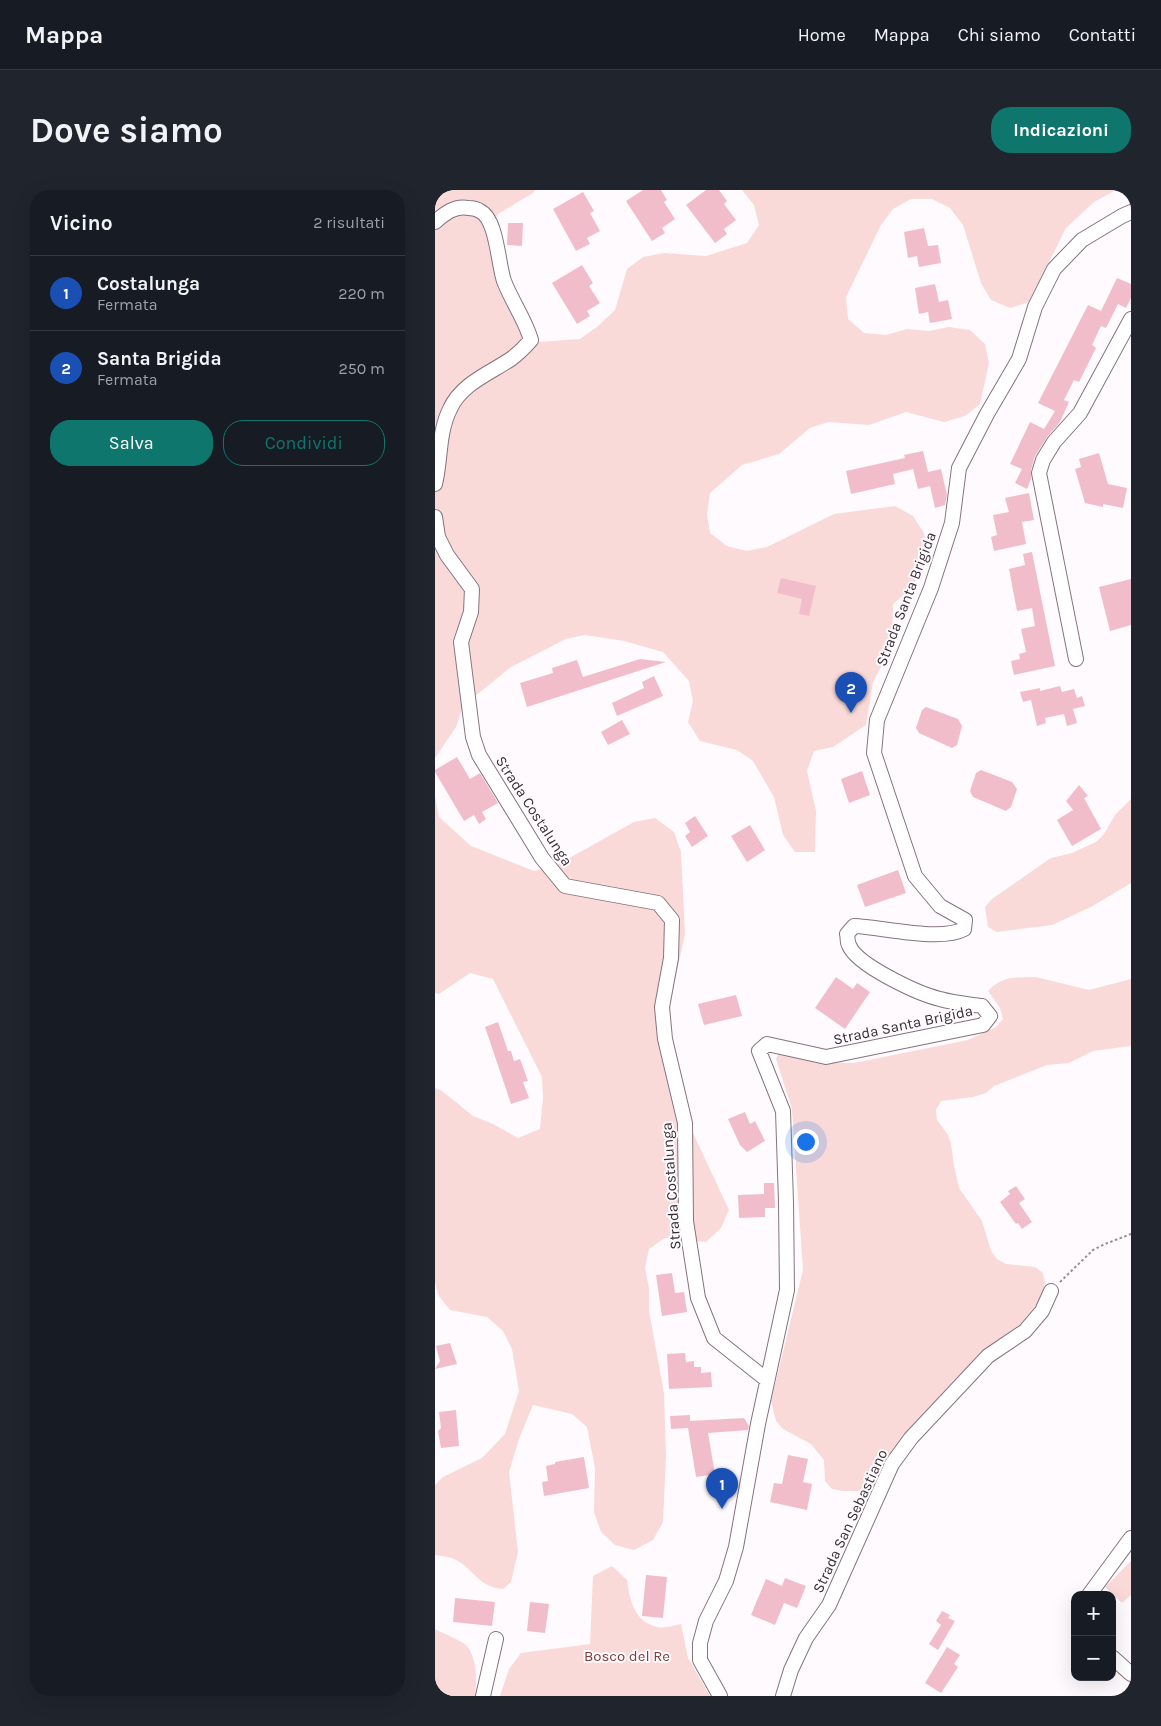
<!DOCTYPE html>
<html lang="it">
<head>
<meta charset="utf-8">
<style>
	body { margin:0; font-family:Karla,sans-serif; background:#20242c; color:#f1f3f6 }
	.controls { position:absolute; right:15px; bottom:15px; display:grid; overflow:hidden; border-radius:10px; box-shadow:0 5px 20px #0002 }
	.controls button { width:45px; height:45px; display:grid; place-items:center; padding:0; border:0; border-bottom:1px solid #363941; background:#171b24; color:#f1f3f6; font:25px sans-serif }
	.you { position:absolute; left:370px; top:951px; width:18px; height:18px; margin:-12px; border:4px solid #fff; border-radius:50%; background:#1a73e8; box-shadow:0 0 0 8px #1a73e833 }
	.badge { display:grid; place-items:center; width:32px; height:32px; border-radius:50%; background:#0f766e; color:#fff; font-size:16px; font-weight:700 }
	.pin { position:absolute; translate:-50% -41px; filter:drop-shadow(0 1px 2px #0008) }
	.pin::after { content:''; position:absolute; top:26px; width:18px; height:15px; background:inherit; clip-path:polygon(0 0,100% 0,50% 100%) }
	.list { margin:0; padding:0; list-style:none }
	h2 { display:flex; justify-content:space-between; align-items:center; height:65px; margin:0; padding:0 20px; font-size:21px }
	h2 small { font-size:16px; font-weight:400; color:#9ea1a6 }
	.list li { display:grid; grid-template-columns:32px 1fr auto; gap:15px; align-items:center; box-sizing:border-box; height:75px; padding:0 20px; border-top:1px solid #363941 }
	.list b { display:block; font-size:19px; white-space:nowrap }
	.list p { margin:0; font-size:16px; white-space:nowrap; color:#9ea1a6 }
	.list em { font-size:16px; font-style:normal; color:#9ea1a6 }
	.actions { display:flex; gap:10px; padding:15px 20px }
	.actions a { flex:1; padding:11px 0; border:1px solid #0f766e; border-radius:20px; text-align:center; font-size:18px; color:#0f766e }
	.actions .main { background:#0f766e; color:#fff }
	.map { position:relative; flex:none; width:696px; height:1506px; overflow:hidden; border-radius:20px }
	header { display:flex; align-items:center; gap:30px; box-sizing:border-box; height:70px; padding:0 25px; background:#171b24; border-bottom:1px solid #363941 }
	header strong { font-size:24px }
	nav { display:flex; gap:28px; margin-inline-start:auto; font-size:18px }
	.intro { display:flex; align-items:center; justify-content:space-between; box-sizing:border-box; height:120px; padding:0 30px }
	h1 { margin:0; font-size:35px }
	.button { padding:12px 22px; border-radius:20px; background:#0f766e; color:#fff; font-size:18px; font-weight:700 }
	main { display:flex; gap:30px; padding:0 30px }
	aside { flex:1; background:#171b24; border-radius:20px; box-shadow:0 5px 20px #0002 }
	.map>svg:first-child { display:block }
</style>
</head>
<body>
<header>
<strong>Mappa</strong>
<nav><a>Home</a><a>Mappa</a><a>Chi siamo</a><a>Contatti</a></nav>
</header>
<div class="intro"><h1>Dove siamo</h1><a class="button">Indicazioni</a></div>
<main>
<aside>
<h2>Vicino<small>2 risultati</small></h2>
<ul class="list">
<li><span class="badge" style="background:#1a4fb4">1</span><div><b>Costalunga</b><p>Fermata</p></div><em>220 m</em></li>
<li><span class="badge" style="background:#1a4fb4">2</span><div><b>Santa Brigida</b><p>Fermata</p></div><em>250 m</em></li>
</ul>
<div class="actions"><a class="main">Salva</a><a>Condividi</a></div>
</aside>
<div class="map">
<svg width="696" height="1506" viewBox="0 0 696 1506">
	<rect width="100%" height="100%" fill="#fefafd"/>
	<path fill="#fadad8" d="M 0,0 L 100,0 L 98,3 L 63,24 L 53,43 L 81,118 L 104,152 L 145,149 L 163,136 L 180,120 L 192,79 L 208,67 L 229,63 L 271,66 L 312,53 L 324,35 L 319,15 L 307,0 L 681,0 L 659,12 L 631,38 L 594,112 L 575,118 L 556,110 L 546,93 L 528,35 L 515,18 L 497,9 L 476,9 L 458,19 L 446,35 L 411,107 L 413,129 L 429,143 L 451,145 L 472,139 L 494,141 L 514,137 L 535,140 L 550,154 L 554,173 L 545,214 L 530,226 L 509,232 L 471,222 L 434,235 L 393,232 L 375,238 L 344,264 L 307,275 L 275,303 L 272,324 L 275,343 L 292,356 L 312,361 L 332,357 L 399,324 L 460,316 L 478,326 L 489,343 L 492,362 L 487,382 L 473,401 L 458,414 L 457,456 L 438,492 L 431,535 L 398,557 L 379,561 L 372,581 L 381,621 L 380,662 L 360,662 L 348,645 L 339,607 L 318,571 L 302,560 L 265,551 L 253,532 L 258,511 L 254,491 L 228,462 L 189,451 L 150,445 L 131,449 L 76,477 L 28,516 L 21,537 L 0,568 Z
		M 0,606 L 4,627 L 36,656 L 99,681 L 120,676 L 199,632 L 220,628 L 239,642 L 246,662 L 250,744 L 233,823 L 250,926 L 294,1020 L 286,1038 L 271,1052 L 230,1048 L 214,1059 L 210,1078 L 214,1098 L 214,1121 L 229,1203 L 231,1266 L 228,1332 L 218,1350 L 199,1360 L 180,1355 L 166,1342 L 159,1322 L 160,1278 L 152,1237 L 137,1224 L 98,1215 L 84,1249 L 74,1282 L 83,1362 L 76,1392 L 68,1399 C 44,1397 40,1381 23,1371 C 16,1367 8,1366 0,1365 L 0,1295 L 8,1287 L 47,1268 L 70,1244 L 84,1201 L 77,1159 L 68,1141 L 52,1127 L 15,1120 L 3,1105 L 0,1092 L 0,898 L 7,901 L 38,926 L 58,934 L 83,948 L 105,939 L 108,908 L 107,887 L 58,789 L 35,783 L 4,804 L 0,803 Z
		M 696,609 L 696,693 L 656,717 L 617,735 L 562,742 L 553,737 L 550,717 L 557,709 L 616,668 L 637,663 L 661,652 L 669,644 L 680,625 Z
		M 601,787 L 654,800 L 696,789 L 696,856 L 658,861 L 634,873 L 612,875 L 559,896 L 551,903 L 538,907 L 506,911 L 501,920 L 502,930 L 513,945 L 516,954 L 519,976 L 524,998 L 547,1031 L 556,1061 L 562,1069 L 571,1074 L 600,1077 L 608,1083 L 610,1093 L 606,1109 L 584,1135 L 559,1153 L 518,1191 L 449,1271 L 438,1296 L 429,1301 L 408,1301 L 397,1299 L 390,1291 L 389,1270 L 376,1254 L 348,1239 L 341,1231 L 336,1211 L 368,1080 L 357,919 L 341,869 L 344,862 L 372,868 L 381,872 L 419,873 L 533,850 L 561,837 L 568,829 L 565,818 L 553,801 C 568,785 580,788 601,787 Z
		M 696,1371 L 696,1405 L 687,1413 L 670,1397 Z
		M 177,1376 L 192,1390 C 195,1411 199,1431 222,1437 C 229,1439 239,1435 246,1434 L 253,1468 L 275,1506 L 65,1506 L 74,1479 L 86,1463 L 155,1454 L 158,1386 Z
		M 0,1439 C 7,1443 28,1451 32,1456 C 42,1469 42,1490 40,1506 L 0,1506 Z"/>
	<path fill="#f2bdcb" d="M 208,0 L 226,0 L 232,10 L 229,12 L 240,29 L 227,38 L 230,43 L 217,51 L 191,11 Z
		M 271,0 L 284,0 L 292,11 L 289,14 L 301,30 L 289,39 L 292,44 L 280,53 L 251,15 Z
		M 148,2 L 159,21 L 155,23 L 165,41 L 152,48 L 155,54 L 141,61 L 118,19 Z
		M 73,33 L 88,33 L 87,56 L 72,55 Z
		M 489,38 L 493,56 L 503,55 L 506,73 L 484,77 L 482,66 L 473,68 L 469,42 Z
		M 147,75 L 158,93 L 154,96 L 165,113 L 152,121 L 155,126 L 142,134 L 117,93 Z
		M 682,88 L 696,94 L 696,108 L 691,118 L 683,114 L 671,138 L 666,136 L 657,155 L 661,158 L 644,192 L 639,190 L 629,210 L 634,212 L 625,232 L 612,247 L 600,266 L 596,280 L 596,289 L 592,299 L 580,293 L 587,279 L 575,274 L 595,232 L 609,239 L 620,221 L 603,213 L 653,115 L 666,121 Z
		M 500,94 L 504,112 L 513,110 L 517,129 L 495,133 L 493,122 L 484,124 L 480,98 Z
		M 488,261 L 493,282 L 506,279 L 512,305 L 510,315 L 500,318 L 495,296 L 483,299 L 478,279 L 458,284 L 460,294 L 416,304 L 411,281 L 470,268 L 469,265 Z
		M 664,263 L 673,294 L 692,298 L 688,318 L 668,314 L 668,317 L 650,313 L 640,279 L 646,277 L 644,269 Z
		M 594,303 L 599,330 L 587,332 L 591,354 L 559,361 L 556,347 L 562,345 L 558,325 L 574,322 L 570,308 Z
		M 597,362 L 620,476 L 579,485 L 576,471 L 585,469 L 584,464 L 591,462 L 586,439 L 600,436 L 597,418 L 582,421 L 574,379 L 590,375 L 588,364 Z
		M 346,388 L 381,396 L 374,426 L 364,424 L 367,409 L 342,403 Z
		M 696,389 L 696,435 L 675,441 L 664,397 Z
		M 205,469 L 231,472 L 92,517 L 85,493 L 118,483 L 117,478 L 142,470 L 148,487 Z
		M 219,486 L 228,506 L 182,526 L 177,513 L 209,498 L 207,492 Z
		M 625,496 L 627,502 L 639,499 L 642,508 L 647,506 L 650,516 L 638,519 L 642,533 L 632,536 L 629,524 L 610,528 L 611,533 L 602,536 L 596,510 L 588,512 L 585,502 L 605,498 L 605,501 Z
		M 491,517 L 523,529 L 527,536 L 522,555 L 517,558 L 484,543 L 481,538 L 487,520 Z
		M 187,530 L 195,544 L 173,555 L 166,542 Z
		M 22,567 L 35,589 L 45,583 L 63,613 L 47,622 L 51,629 L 44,634 L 39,625 L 29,631 L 0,582 L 0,580 Z
		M 546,580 L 577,592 L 582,599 L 576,617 L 571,621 L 538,607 L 535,601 L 541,583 Z
		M 427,581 L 435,605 L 414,613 L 406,589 Z
		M 644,595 L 653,606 L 649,608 L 666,639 L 637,656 L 622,630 L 638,620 L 631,611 Z
		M 260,626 L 273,646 L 257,657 L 250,646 L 255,642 L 250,633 Z
		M 315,635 L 330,660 L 312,672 L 296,646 Z
		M 463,680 L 471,703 L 430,717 L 422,695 Z
		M 401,787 L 418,799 L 422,793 L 435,802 L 410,839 L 380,818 Z
		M 301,805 L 307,826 L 269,835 L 263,814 Z
		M 63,832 L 73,861 L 76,861 L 79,871 L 85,869 L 93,891 L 88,892 L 94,908 L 76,914 L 50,837 Z
		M 310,922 L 315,934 L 320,931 L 330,951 L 312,962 L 305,955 L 293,929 Z
		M 329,993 L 339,993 L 340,1018 L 330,1018 L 330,1027 L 304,1028 L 303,1005 L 329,1004 Z
		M 581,996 L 590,1009 L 584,1013 L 597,1032 L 587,1039 L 583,1033 L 581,1034 L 565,1012 L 575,1004 L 573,1001 Z
		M 237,1083 L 240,1103 L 249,1102 L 252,1122 L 227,1126 L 221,1085 Z
		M 15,1153 L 22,1174 L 0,1179 L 5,1171 L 1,1156 Z
		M 250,1163 L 251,1172 L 259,1171 L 259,1177 L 266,1177 L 266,1183 L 276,1182 L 277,1197 L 234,1199 L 232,1164 Z
		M 21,1220 L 24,1256 L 6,1258 L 3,1241 L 6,1238 L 4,1222 Z
		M 255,1225 L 255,1231 L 309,1228 L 314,1236 L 313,1240 L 273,1243 L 280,1284 L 261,1287 L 253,1238 L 236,1239 L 235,1226 Z
		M 353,1265 L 373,1269 L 368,1292 L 377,1294 L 372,1320 L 335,1312 L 339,1293 L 347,1294 Z
		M 149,1267 L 154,1298 L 109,1306 L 107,1292 L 113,1291 L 111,1276 L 120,1274 L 120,1272 Z
		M 211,1385 L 232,1387 L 228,1428 L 207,1426 Z
		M 350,1388 L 371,1396 L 362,1418 L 349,1413 L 340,1435 L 316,1425 L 331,1389 L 347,1396 Z
		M 20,1408 L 60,1412 L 57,1436 L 18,1432 Z
		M 95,1412 L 114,1414 L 110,1443 L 92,1441 Z
		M 507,1421 L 515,1425 L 513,1428 L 520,1431 L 503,1460 L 494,1454 L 506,1435 L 501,1431 Z
		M 512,1457 L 525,1465 L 519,1474 L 523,1477 L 506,1503 L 490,1493 Z"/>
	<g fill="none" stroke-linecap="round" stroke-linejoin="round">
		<defs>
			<path id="minor" d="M 0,32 C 9,24 20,15 33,18 C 37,18 42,19 45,21 C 62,29 63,74 69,91 C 77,112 90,129 96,150 C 90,157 84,163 76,169 C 55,183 26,194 15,219 C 3,243 6,270 0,294
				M 0,327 L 3,347 L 12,365 L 37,399 L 36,422 L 26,452 L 38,547 L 44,565 L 107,668 L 130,696 L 223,713 L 237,730 L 236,768 L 227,817 L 230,849 L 250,933 L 251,1031 L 263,1108 L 279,1148 L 332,1190
				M 641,469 L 604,283 L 608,270 L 619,252 L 645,223 L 696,129
				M 654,1405 L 696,1348
				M 677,1467 L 696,1484
				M 48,1506 L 61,1449
				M 285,1506 L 265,1470 L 265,1453 L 271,1431 L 291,1391 L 301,1357 L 323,1234 L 352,1100 L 351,1012 L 348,921 L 324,861 L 332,854 L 391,867 L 548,835 L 555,826 L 547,816 C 533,814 518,813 505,809 C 484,804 421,775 414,755 C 412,752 413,747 412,744 L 419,736 C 447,737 505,752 529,739 L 530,730 L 505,716 L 480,686 L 439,563 L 442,530 L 496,398 L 517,333 L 524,278 L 552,224 L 584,169 L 600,117 L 619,79 L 647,50 L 687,26 L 696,22
				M 348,1506 L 356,1480 L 371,1448 L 394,1415 L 457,1274 L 476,1248 L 553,1166 L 590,1141 L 607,1121 L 616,1101"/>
		</defs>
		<use href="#minor" stroke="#85747f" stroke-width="16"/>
		<path stroke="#928d91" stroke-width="2" stroke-dasharray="2.5 2.5" stroke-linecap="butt" d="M 625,1092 L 658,1060 L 670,1054 L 696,1044"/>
		<use href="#minor" stroke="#fff" stroke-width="14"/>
	</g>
	<g text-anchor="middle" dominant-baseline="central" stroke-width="4" stroke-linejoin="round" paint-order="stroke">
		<g font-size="15" fill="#362f34" stroke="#fefafd">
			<text transform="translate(471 409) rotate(-69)">Strada Santa Brigida</text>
			<text transform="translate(99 621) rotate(57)">Strada Costalunga</text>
			<text transform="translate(468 835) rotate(-12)">Strada Santa Brigida</text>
			<text transform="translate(236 996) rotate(-94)">Strada Costalunga</text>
			<text transform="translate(415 1331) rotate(-65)">Strada San Sebastiano</text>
		</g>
		<g font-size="15" fill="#803c39" stroke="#fefafd">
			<text x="192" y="1466">Bosco del Re</text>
		</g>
	</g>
</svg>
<div class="controls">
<button>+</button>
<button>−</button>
</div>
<div class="you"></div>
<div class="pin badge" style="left:287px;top:1319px;background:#1a4fb4">1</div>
<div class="pin badge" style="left:416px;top:523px;background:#1a4fb4">2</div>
</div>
</main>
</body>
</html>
